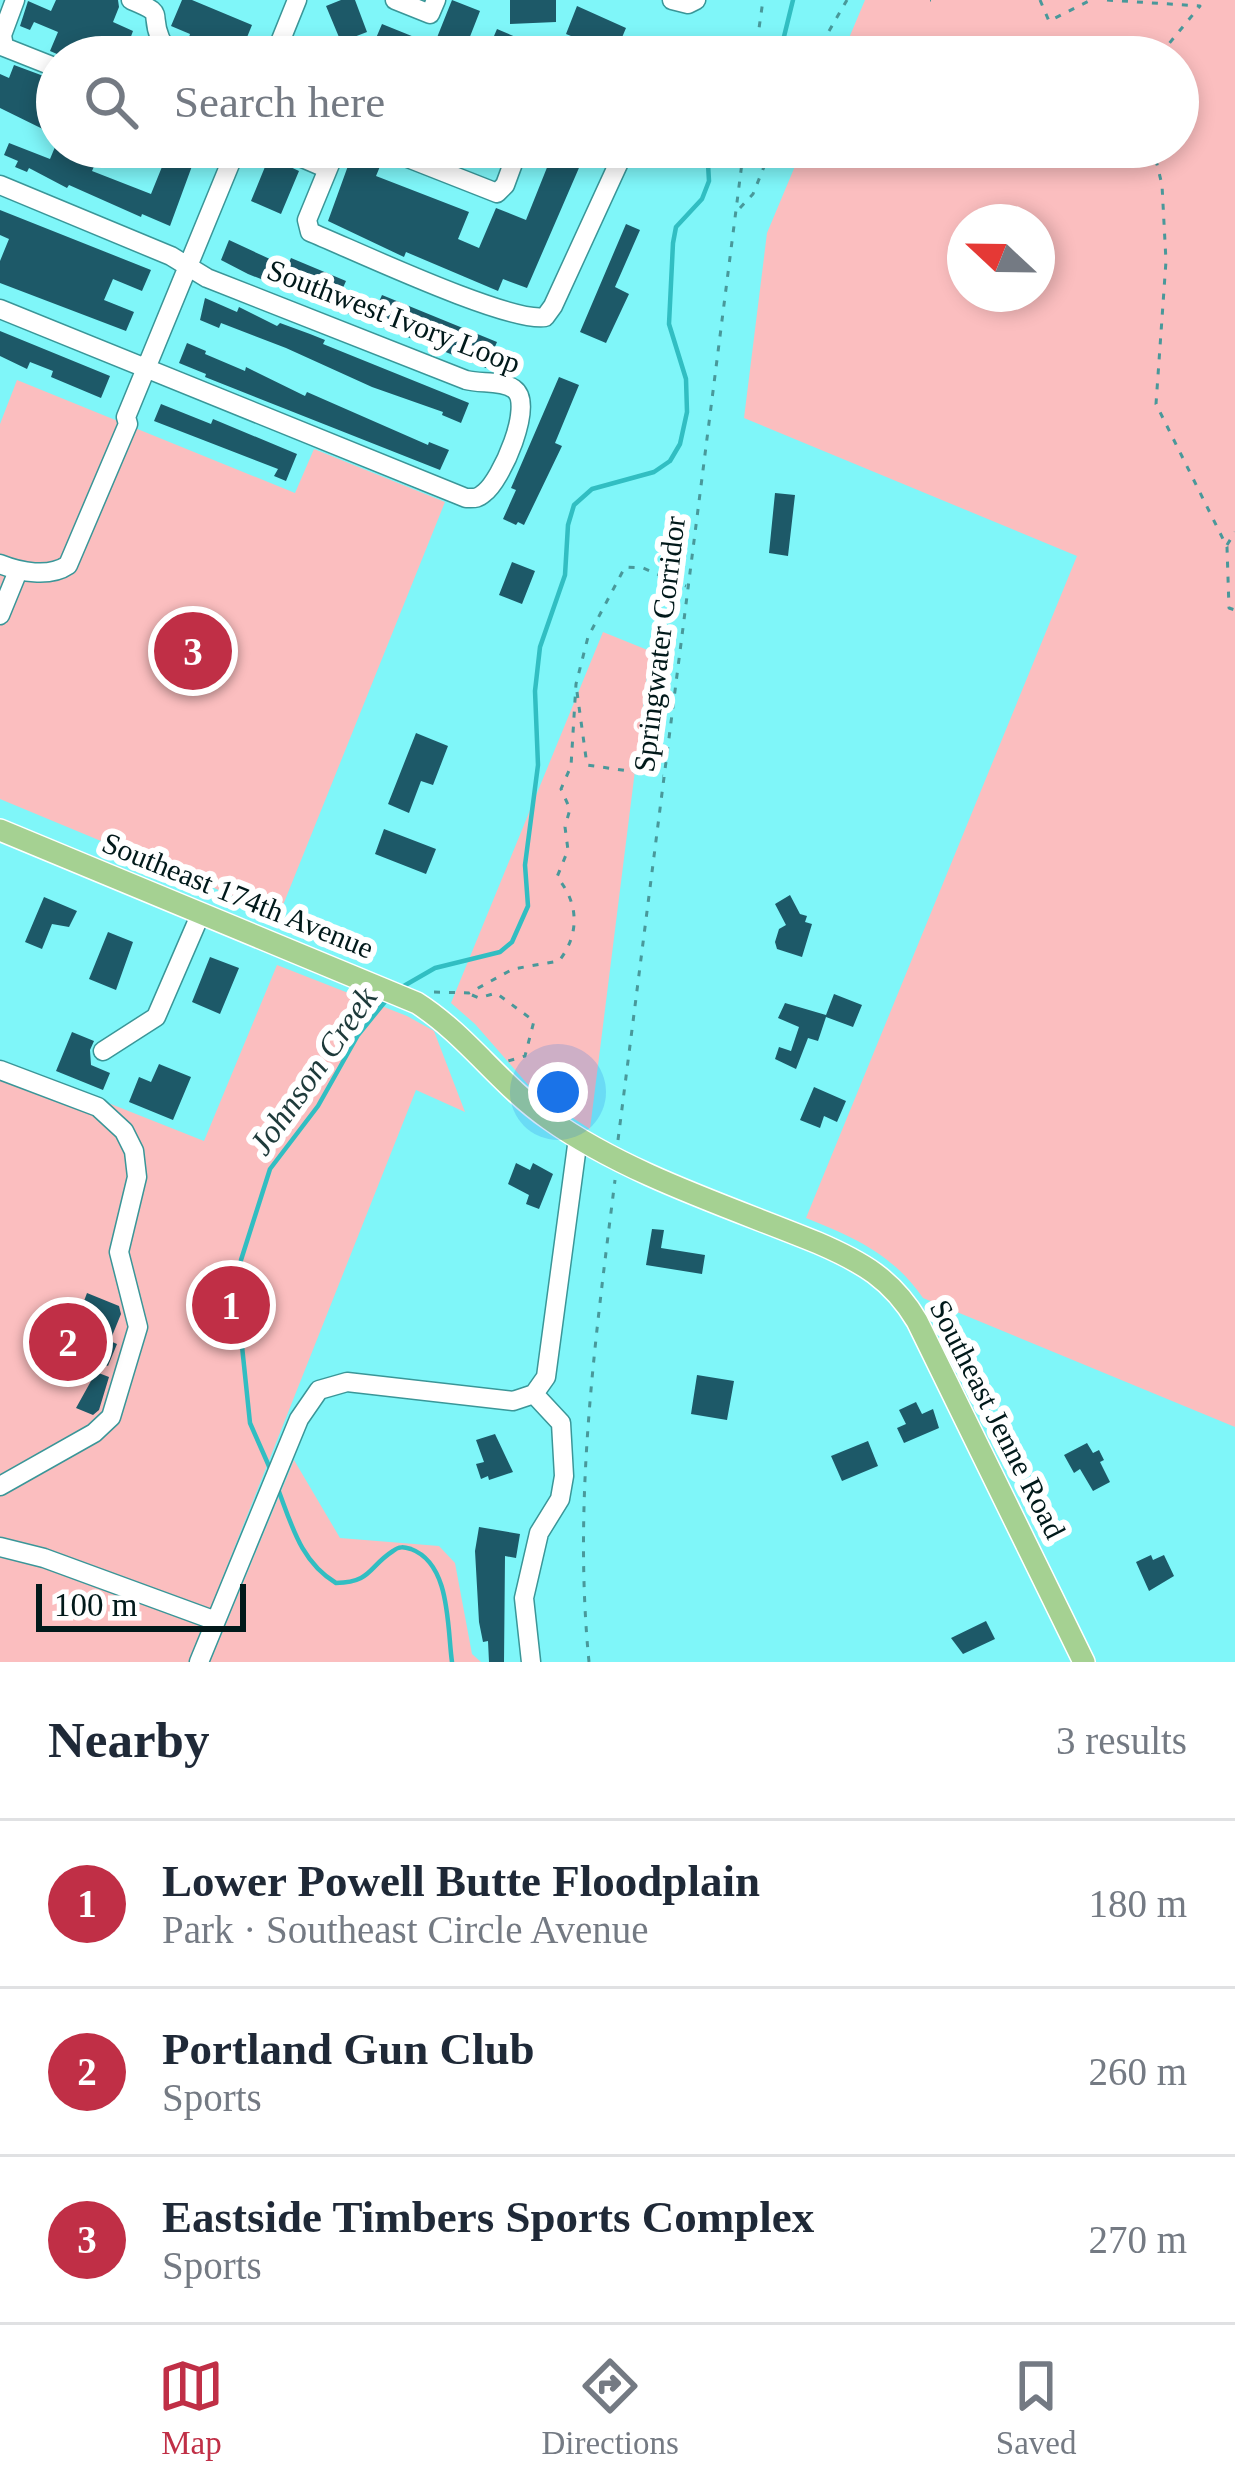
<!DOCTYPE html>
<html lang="en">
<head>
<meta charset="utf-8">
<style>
	body { margin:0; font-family:"Times New Roman",serif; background:#f2f2f3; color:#1f2937 }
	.compass { position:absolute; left:947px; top:204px; width:108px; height:108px; border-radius:50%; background:#fff; box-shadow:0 6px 18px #0003; rotate:292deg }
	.scale { position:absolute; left:36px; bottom:30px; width:210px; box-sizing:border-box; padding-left:12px; border:6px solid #01191a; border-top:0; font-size:33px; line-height:42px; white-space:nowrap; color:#01191a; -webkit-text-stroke:9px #fff; paint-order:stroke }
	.you { position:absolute; left:558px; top:1092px; width:42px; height:42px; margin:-30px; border:9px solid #fff; border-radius:50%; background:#1a73e8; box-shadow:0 0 0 18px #1a73e833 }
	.badge { display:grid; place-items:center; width:78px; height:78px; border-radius:50%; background:#c02f46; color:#fff; font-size:39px; font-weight:700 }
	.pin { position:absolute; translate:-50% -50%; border:6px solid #fff; box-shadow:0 3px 12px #0006 }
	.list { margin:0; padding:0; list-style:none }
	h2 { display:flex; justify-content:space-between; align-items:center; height:156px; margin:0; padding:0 48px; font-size:51px }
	h2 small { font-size:39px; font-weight:400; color:#747a83 }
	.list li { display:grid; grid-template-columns:78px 1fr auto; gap:36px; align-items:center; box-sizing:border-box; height:168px; padding:0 48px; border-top:3px solid #e0e1e3 }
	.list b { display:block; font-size:45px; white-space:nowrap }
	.list p { margin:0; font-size:39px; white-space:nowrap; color:#747a83 }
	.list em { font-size:39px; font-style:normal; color:#747a83 }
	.icon { flex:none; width:66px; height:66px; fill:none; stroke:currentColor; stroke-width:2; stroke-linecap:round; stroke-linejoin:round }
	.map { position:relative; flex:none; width:1235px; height:1662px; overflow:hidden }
	.search { position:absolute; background:#fff; box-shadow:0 6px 18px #0003; left:36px; right:36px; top:36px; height:132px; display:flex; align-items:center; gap:30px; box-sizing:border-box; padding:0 42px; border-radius:66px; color:#747a83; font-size:45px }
	.sheet { height:660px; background:#fff }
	nav { display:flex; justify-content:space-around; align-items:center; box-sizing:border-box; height:168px; border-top:3px solid #e0e1e3; background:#fff; font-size:33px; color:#747a83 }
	nav a { display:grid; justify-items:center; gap:6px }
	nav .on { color:#c02f46 }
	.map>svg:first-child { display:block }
</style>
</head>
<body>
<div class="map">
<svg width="1235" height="1662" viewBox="0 0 1235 1662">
	<rect width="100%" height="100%" fill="#7ff6f9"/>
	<path fill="#fbbebf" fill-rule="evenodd" d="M 865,0 L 1235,0 L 1235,1427 L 923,1298 C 893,1254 853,1237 806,1218 L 1077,556 L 744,418 L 767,233 L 803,147 L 1178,147 L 1178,57 L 841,57 ZM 965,222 L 1037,222 L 1037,294 L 965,294 Z
		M 17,380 L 295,493 L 314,449 L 445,502 L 279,915 L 0,799 L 0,424 Z
		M 603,632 L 650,651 L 590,1129 L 537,1095 L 475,1024 L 451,1003 Z
		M 277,965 L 407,1016 L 434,1031 L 465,1112 L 416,1090 L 189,1662 L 0,1662 L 0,1060 L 204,1141 Z
		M 294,1460 L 340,1538 L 439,1546 L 455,1563 L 472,1654 L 481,1662 L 210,1662 Z"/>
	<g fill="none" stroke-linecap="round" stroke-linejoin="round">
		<path stroke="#31bec2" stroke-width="4.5" d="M 779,57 L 793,0
			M 402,987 L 435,968 L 500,952 L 512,942 L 528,906 L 525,865 L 538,765 L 535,691 L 540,647 L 565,575 L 568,525 L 574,505 L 592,489 L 654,472 L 670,461 L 680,444 L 687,412 L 686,379 L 669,324 L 673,243 L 676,227 L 702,199 L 709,181 L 707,147
			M 272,1473 L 250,1423 L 237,1298 L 241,1260 L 270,1169 L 318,1106 L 358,1035 L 388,998
			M 278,1489 C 292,1526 301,1562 336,1583 C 372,1582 368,1567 393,1551 C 399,1546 404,1547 411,1549 C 451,1564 447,1627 452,1662"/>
	</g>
	<path fill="#1d5968" d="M 56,0 L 118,0 L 119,7 L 113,22 L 133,31 L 126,50 L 117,46 L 112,57 L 64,57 L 50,51 L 58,32 L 34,22 L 30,30 L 20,26 L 28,1 L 51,11 Z
		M 182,0 L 192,0 L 252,25 L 239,57 L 183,57 L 190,34 L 171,26 Z
		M 341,0 L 355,0 L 367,32 L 341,42 L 326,6 Z
		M 452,0 L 480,11 L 462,57 L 368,57 L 382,24 L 434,45 Z
		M 510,0 L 556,0 L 556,22 L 510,24 Z
		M 577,6 L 626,28 L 615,54 L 566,34 Z
		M 497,29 L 525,41 L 519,57 L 485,57 Z
		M 14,65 L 57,81 L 57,136 L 0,108 L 0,74 L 9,78 Z
		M 9,143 L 50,159 L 55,147 L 144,147 L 136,165 L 101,150 L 92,171 L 151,194 L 170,147 L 199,147 L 170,226 L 142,214 L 141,217 L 69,185 L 67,188 L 29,168 L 27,172 L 15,167 L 18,161 L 4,155 Z
		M 532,147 L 588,147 L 527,288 L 503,279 L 498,291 L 406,252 L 404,257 L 328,221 L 353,152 L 381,164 L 376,176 L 469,212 L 458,239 L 479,248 L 496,208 L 526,220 L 548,165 L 529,158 Z
		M 269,157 L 299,171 L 281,214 L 251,201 Z
		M 0,210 L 151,270 L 142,291 L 113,279 L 104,300 L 134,312 L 126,331 L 0,283 L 0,261 L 9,239 L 0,235 Z
		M 626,224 L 640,230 L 615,287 L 629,294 L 606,343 L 580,332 Z
		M 229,240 L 287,267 L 291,258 L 346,281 L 342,290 L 378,304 L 382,295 L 497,342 L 486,368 L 248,274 L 221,260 Z
		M 205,298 L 237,312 L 239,307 L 277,326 L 280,323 L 310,334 L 325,340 L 323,344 L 469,403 L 461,423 L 442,415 L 443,412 L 372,387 L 286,348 L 221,323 L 219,328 L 200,320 Z
		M 0,331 L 110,376 L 101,398 L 51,377 L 53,371 L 30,362 L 27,369 L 0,356 Z
		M 187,343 L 206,351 L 205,354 L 245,371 L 246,367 L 305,396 L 307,392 L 428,445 L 429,442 L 449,450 L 440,470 L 205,377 L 206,374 L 179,363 Z
		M 559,377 L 579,385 L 555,443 L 562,446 L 524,525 L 518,522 L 516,525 L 503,519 L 516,490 L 511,488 Z
		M 161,404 L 211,424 L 213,419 L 297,454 L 286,481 L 274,476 L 278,469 L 154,421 Z
		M 775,493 L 795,495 L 788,556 L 769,553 Z
		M 512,562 L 535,571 L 522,604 L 499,595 Z
		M 416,733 L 448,746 L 433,785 L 421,781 L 409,813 L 388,804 Z
		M 384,829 L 436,849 L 426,874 L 375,854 Z
		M 790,895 L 800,914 L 807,916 L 805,922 L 812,924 L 802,957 L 777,949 L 775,942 L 779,929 L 786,925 L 775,904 Z
		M 44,897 L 77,911 L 69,927 L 52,924 L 42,949 L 25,942 Z
		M 108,932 L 133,942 L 116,990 L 89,979 Z
		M 210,957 L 239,968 L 220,1014 L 192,1002 Z
		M 834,994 L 862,1005 L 853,1027 L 826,1017 L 818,1041 L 808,1038 L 796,1069 L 775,1059 L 779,1047 L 791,1051 L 799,1027 L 778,1018 L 785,1003 L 826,1015 Z
		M 72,1032 L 94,1041 L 90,1050 L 91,1065 L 110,1073 L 103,1090 L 56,1071 Z
		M 159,1064 L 191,1077 L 173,1120 L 129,1102 L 139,1077 L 151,1082 Z
		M 814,1087 L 846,1101 L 837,1122 L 824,1116 L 820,1128 L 800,1120 Z
		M 516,1163 L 530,1170 L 533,1163 L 553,1174 L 539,1209 L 526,1204 L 529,1195 L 508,1184 Z
		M 652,1229 L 664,1230 L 661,1248 L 705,1255 L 702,1274 L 646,1265 Z
		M 87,1293 L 119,1306 L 121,1314 L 110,1341 L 117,1344 L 108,1366 L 66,1349 Z
		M 96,1372 L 109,1377 L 99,1410 L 93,1415 L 76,1408 Z
		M 697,1375 L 734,1381 L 727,1420 L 691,1414 Z
		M 916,1402 L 922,1414 L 933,1409 L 939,1428 L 904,1443 L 897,1428 L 906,1424 L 899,1410 Z
		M 495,1434 L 513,1472 L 489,1480 L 488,1476 L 481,1479 L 476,1464 L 484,1462 L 476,1440 Z
		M 868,1441 L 878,1466 L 842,1481 L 831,1456 Z
		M 1087,1443 L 1093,1453 L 1099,1450 L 1104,1460 L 1100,1462 L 1110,1482 L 1093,1491 L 1080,1469 L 1074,1473 L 1064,1455 Z
		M 479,1527 L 520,1534 L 516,1558 L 505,1556 L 504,1662 L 489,1662 L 488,1641 L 483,1642 L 479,1622 L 475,1551 Z
		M 1151,1555 L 1153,1560 L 1164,1555 L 1174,1576 L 1149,1591 L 1136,1562 Z
		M 986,1621 L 995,1639 L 963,1654 L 951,1638 Z"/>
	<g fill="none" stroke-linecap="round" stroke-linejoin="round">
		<defs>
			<path id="minor" d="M 15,0 L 2,35 L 4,47 L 57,68
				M 131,0 C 167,15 149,11 160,38 C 163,45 168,50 170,57
				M 395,0 L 430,14 L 436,0
				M 672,0 L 688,4 L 696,0
				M 274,57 L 297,0
				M 277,147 L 328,169
				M 337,147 L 307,220 L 310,232 C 354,250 508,323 545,317 L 553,306 L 626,147
				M 380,147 L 497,193 L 505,185 L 519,147
				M 0,185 L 171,256 L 207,278 L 466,380 C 480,384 502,380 514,389 C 535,404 501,481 484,493 C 477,499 475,498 466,498 L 0,309
				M 0,564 C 20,572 49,578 68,565 L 128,424 L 126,417 L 237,147
				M 0,615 L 18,571
				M 103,1051 L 156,1017 L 201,913
				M 0,1070 L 98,1107 L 124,1131 L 134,1151 L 137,1177 L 119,1252 L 138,1327 L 111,1417 L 94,1433 L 0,1486
				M 0,1547 L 44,1558 L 216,1621
				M 199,1662 L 299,1419 L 319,1390 L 347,1382 L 513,1401 L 534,1394 L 546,1377 L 578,1138
				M 531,1662 L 524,1598 L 539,1533 L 560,1499 L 564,1476 L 561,1423 L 534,1394"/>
			<path id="major" d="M 0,830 L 417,1003 C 467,1035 500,1085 549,1119 C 626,1174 730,1207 818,1243 C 862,1262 892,1279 917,1321 L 1084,1662"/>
		</defs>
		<use href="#minor" stroke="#3a9698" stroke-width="21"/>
		<use href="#major" stroke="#fff" stroke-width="24"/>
		<path stroke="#49989a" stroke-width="3" stroke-dasharray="6 9" stroke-linecap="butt" d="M 930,0 L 931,0
			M 1040,0 L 1049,21 L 1091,0
			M 1107,0 L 1200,6 L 1158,57
			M 755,57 L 763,0
			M 814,57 L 847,0
			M 1162,147 L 1155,156 L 1162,185 L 1166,261 L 1156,404 L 1227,547 L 1229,608 L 1235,610
			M 740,208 L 753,194 L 772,147
			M 1227,545 L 1235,532
			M 577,692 L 587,765 L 663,776
			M 434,992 L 469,993 L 513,969 L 559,961 C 580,934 579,903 557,877 L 568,850 L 565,827 L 570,809 L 561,789 L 571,766 L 576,684 L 588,637 L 625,567 L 643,568 L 686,586
			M 472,995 L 479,998 L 496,993 L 534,1021 L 525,1056 L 508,1061
			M 618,1140 L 744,147
			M 589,1662 C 573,1500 595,1341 615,1180"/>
		<use href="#minor" stroke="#fff" stroke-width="18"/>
		<use href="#major" stroke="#a5d192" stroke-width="21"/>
	</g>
	<g text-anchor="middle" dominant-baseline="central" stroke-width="12" stroke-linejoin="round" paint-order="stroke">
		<g font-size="30" fill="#01191a" stroke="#fff">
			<text transform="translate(394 316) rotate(21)">Southwest Ivory Loop</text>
			<text transform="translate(659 644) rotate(-83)">Springwater Corridor</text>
			<text transform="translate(238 895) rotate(22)">Southeast 174th Avenue</text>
			<text transform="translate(998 1419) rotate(63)">Southeast Jenne Road</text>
		</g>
		<g font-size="33" font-style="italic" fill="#1d3a3a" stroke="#fff">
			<text transform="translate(313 1071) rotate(-55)">Johnson Creek</text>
		</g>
	</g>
</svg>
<svg class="compass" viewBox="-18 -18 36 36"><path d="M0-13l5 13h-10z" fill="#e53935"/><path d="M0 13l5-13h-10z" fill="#747a83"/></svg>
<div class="scale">100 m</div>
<div class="you"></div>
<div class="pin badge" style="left:231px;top:1305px">1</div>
<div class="pin badge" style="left:68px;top:1342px">2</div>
<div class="pin badge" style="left:193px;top:651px">3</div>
<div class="search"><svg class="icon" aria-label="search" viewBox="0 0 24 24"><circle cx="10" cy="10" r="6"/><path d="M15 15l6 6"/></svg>Search here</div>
</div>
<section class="sheet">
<h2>Nearby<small>3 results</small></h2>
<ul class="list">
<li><span class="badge">1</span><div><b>Lower Powell Butte Floodplain</b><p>Park · Southeast Circle Avenue</p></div><em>180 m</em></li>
<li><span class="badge">2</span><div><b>Portland Gun Club</b><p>Sports</p></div><em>260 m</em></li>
<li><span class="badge">3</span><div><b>Eastside Timbers Sports Complex</b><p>Sports</p></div><em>270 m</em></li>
</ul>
</section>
<nav>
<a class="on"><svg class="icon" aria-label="map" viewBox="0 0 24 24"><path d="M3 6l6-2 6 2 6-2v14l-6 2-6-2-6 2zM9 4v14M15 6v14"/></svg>Map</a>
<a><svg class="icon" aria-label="directions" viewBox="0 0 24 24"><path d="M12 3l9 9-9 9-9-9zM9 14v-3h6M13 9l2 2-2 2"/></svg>Directions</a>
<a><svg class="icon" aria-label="saved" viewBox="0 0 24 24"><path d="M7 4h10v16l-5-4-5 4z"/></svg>Saved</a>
</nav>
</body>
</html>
